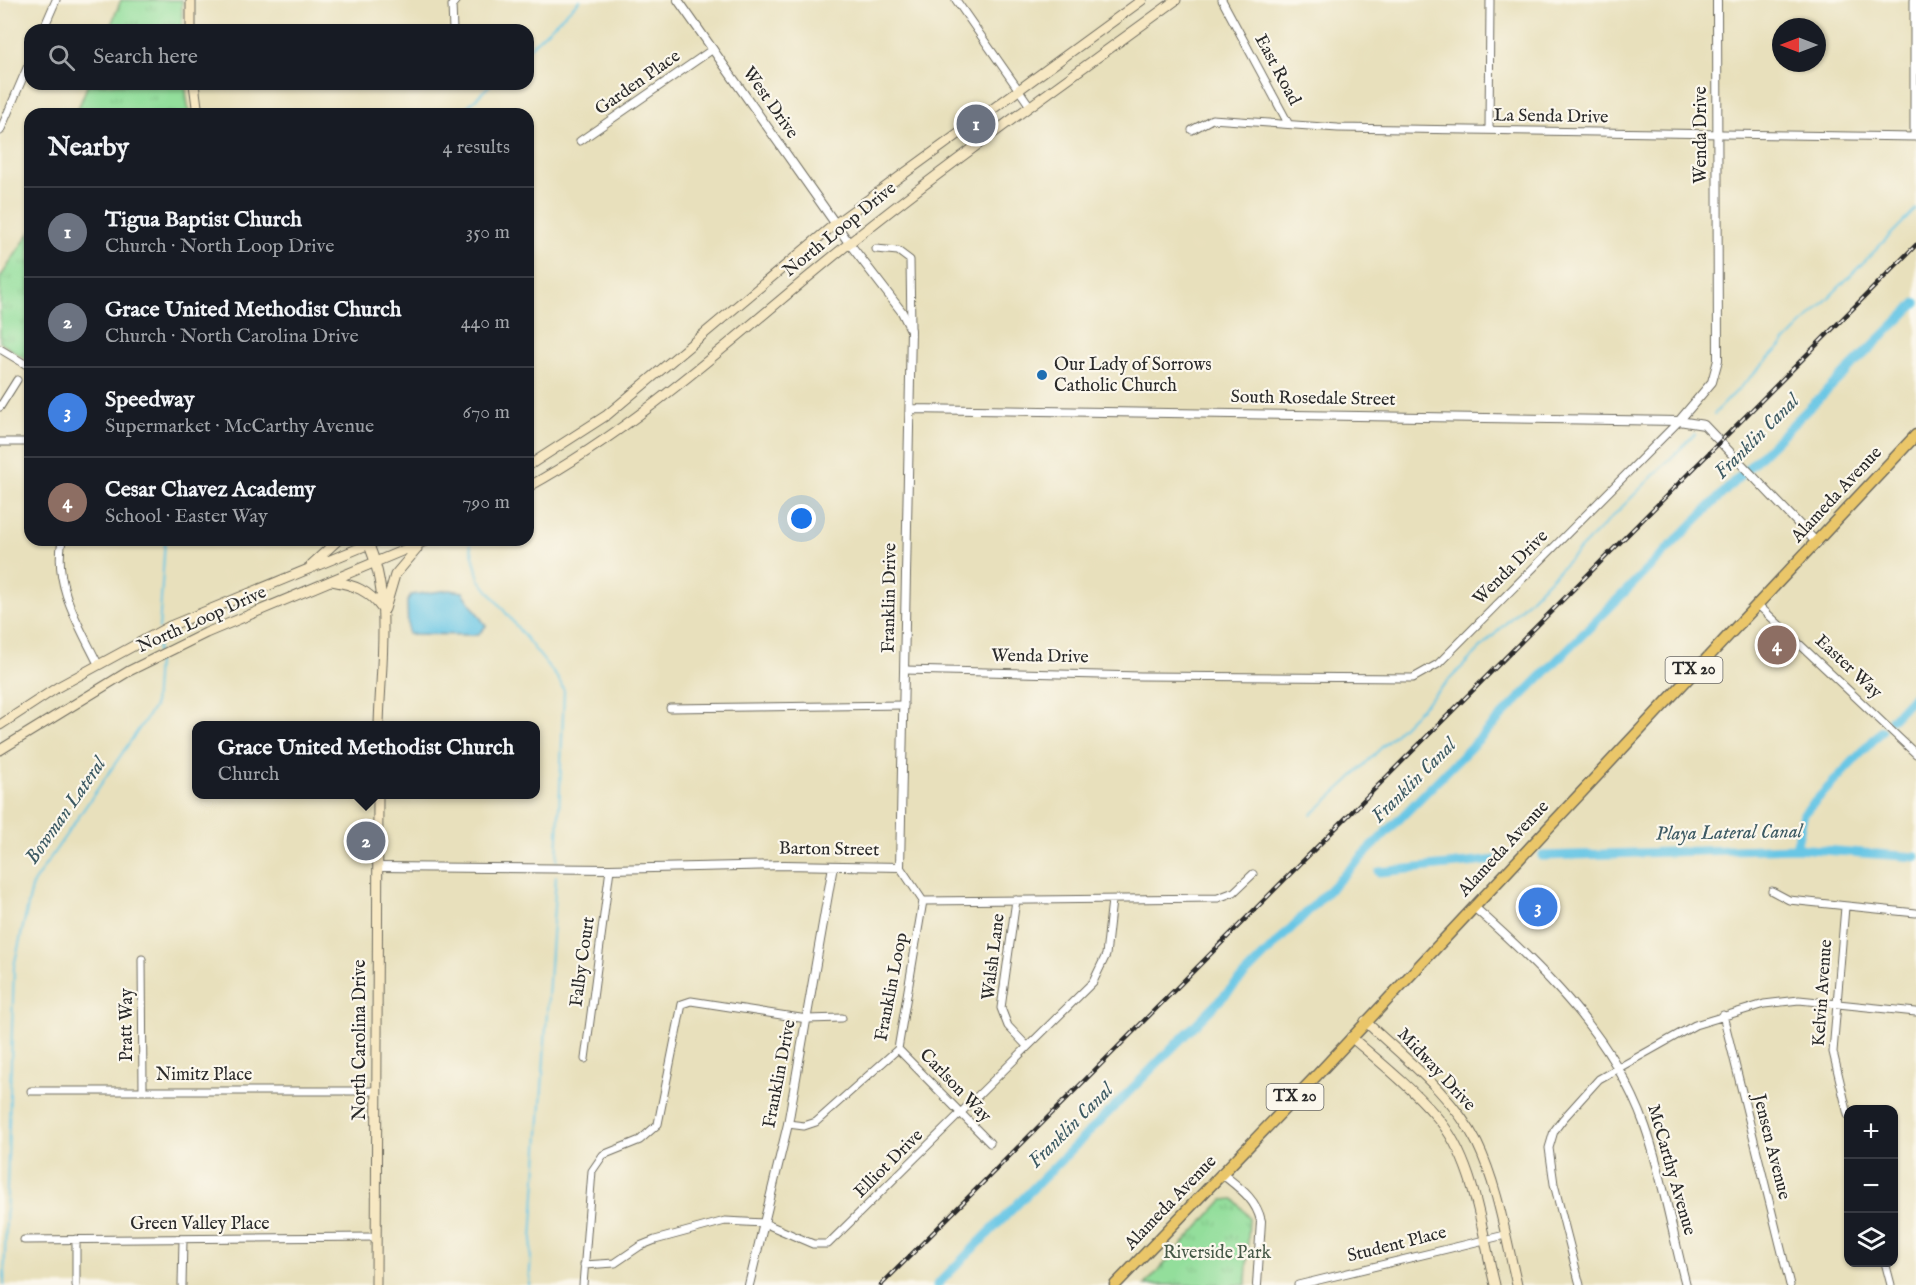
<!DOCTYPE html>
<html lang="en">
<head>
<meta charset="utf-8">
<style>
	body { margin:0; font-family:"IM FELL English",serif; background:#242831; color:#f1f3f6 }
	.controls { position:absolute; right:18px; bottom:18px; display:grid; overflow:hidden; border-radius:12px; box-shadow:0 2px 4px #0004 }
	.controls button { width:54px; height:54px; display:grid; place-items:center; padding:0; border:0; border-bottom:2px solid #363941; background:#171b24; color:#f1f3f6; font:30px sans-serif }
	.compass { position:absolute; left:1772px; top:18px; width:54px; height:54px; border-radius:50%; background:#171b24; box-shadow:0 2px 4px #0004; rotate:270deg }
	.you { position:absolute; left:802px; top:519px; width:21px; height:21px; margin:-15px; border:4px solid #fff; border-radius:50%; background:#1a73e8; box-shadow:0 0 0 9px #1a73e833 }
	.badge { display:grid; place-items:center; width:39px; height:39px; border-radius:50%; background:#1f6fb2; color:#fff; font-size:20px; font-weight:700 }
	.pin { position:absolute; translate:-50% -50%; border:3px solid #fff; box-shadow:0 2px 6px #0006 }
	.popup { position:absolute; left:192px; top:721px; width:348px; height:78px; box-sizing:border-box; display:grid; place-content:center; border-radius:12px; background:#171b24; filter:drop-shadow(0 2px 4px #0005); font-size:20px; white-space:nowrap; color:#9ea1a6 }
	.popup b { font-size:22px; color:#f1f3f6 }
	.popup::after { content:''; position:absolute; left:50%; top:100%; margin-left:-12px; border:12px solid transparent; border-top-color:#171b24 }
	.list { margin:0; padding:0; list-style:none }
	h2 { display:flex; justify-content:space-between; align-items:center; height:78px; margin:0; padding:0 24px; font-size:26px }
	h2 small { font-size:20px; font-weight:400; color:#9ea1a6 }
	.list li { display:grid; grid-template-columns:39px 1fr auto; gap:18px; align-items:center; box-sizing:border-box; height:90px; padding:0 24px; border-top:2px solid #363941 }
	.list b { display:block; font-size:22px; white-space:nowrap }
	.list p { margin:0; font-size:20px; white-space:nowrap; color:#9ea1a6 }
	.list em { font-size:20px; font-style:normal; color:#9ea1a6 }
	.icon { flex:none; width:33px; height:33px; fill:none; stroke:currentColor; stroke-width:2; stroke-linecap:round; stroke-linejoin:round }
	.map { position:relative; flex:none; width:1916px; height:1285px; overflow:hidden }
	.search { position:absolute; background:#171b24; box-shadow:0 2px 4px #0004; left:24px; top:24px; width:510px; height:66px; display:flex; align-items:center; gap:15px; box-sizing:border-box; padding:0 21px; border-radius:18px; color:#9ea1a6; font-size:22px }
	.panel { position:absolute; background:#171b24; box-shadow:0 2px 4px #0004; left:24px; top:108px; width:510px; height:438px; border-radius:18px }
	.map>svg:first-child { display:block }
</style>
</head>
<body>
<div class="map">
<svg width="1916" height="1285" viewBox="0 0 1916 1285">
	<defs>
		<pattern id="grass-tufts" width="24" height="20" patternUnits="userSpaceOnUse" patternTransform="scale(1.5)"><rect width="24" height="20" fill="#93de9b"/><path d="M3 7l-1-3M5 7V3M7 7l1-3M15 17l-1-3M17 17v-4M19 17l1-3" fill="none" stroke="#7fbf86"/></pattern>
	</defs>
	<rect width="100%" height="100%" fill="#fbf7ec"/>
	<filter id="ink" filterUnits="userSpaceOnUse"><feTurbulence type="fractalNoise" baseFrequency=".0167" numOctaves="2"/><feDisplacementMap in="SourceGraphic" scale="12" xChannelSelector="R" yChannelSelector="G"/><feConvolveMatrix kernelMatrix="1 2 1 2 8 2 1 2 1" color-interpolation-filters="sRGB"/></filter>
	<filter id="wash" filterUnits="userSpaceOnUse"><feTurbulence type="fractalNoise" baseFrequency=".008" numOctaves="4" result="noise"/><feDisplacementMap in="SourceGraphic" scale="24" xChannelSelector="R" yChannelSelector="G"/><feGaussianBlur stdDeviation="1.35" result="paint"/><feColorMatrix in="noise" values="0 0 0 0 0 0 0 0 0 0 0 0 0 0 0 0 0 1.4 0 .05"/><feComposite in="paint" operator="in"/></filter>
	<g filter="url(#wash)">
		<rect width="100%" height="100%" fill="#e8e0bc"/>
		<path fill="url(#grass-tufts)" stroke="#5f8463" stroke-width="1.5" d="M 121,0 L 182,0 L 182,30 L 109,30 Z
			M 88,84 L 185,84 L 189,114 L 76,114 Z
			M 30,232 L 30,362 L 0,342 L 0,278 Z
			M 1234,1199 L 1249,1217 L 1246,1285 L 1145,1285 L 1223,1200 Z"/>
		<path fill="#67c6e5" stroke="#497888" stroke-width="1.5" d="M 450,590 L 463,592 L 486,626 L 478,635 L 408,634 L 407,601 L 411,595 Z"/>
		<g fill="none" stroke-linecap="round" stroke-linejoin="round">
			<path stroke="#67c6e5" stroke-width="2" d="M 528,49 L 580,0
				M 460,114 L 491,84
				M 1714,414 L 1916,209
				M 470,544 L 479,579 L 559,680 L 564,691 L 557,861
				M 159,629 L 165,540
				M 157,653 L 159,635
				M 1311,815 L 1348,781 L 1695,434
				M 4,1285 L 14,966 L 33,883 L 154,707 L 157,662
				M 529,1285 L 556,876"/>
			<path stroke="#67c6e5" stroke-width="9" d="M 1892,719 L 1916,694
				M 1796,848 L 1804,813 L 1882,731
				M 1542,856 L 1796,848 L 1916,857
				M 1379,872 L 1497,860
				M 937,1285 L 1734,482 L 1916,303"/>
		</g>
	</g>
	<g filter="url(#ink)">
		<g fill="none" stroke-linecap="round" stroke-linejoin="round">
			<defs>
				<path id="minor" d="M 956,0 L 1030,106
					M 1222,0 L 1288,123
					M 1914,0 L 1914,137
					M 43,30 L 56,0
					M 453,30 L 452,5 L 456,0
					M 1192,130 L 1212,119 L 1338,128 L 1916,137
					M 1489,130 L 1490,0
					M 0,131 L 30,61
					M 580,141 L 713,49
					M 876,249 L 898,251 L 910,260 L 911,328
					M 0,349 L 30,367
					M 0,407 L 17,380
					M 0,442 L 30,442
					M 62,540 C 53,585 79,625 98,664
					M 1757,604 L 1916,754
					M 905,670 L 1141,676 L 1413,678 L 1438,664 L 1679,421
					M 670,708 L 904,705
					M 900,867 L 923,901
					M 1772,891 L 1789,900 L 1916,913
					M 1016,900 L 1001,1008 L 1008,1026 L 1026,1045
					M 923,901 L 1218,898 L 1234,892 L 1253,874
					M 1845,907 L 1833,1052 L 1848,1115
					M 142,959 L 143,1090
					M 1723,1015 L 1790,1285
					M 898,1049 L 990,1143
					M 585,1059 L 610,869
					M 31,1091 L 377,1091
					M 788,1124 L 804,1126 L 816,1122 L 898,1049 L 923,901
					M 24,1240 L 375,1237
					M 1885,1262 L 1891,1285
					M 584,1265 L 615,1263 L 640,1246 L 655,1240 L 725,1221 L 764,1223 L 813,1244 L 828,1244 L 1093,982 L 1106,955 L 1112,900
					M 76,1285 L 76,1239
					M 182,1285 L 183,1240
					M 583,1285 L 592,1171 L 603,1155 L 640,1140 L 658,1124 L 682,1004 L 691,1001 L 807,1019 L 842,1018
					M 1298,1285 L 1505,1235
					M 1580,1285 L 1554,1184 L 1549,1148 L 1554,1131 L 1563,1119 L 1599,1079 L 1695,1025 L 1764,1004 L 1799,1000 L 1916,1012"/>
				<path id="tertiary" d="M 911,409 L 1679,421 L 1704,425 L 1817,543
					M 1679,421 L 1712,382 L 1718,360 L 1717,0
					M 379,867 L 610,869 L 784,865 L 900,867 L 911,330 L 902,312 L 849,243 L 678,0
					M 1474,907 C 1544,969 1613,1036 1645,1126 C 1663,1177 1672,1233 1686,1285
					M 1221,1173 C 1238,1187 1256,1198 1261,1221 L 1257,1285
					M 749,1285 L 788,1124 L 833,866"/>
				<path id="secondary" d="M 191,30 L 191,0
					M 194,84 L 198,114
					M 528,466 L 607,415 L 835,224 L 1142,0
					M 528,487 C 648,421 746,326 852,241 C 957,157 1067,80 1176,0
					M 367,541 C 393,595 380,668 379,726
					M 311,565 L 338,540
					M 332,581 C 354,585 369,590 382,609
					M 385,609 L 395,575 L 417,549
					M 0,725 L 58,687 L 170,626 L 379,540
					M 0,750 L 129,671 L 206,633 L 428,540
					M 1365,1021 C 1404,1058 1452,1094 1477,1143 C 1498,1186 1506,1239 1517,1285
					M 1351,1037 C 1380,1062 1411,1087 1436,1116 C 1475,1160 1481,1230 1495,1285
					M 376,1285 L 378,794"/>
				<path id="primary" d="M 1115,1285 L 1318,1074 L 1916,435"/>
			</defs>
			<use href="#minor" stroke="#6d6a5e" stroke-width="9"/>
			<use href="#tertiary" stroke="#6d6a5e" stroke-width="10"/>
			<use href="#secondary" stroke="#6d6a5e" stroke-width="11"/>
			<use href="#primary" stroke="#6d6a5e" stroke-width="13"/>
			<use href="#minor" stroke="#fff" stroke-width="7"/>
			<use href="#tertiary" stroke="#fff" stroke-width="8"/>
			<use href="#secondary" stroke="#f7e8c3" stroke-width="9"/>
			<use href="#primary" stroke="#eac669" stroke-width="10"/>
			<defs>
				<path id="rail" d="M 881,1285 L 1916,245"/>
			</defs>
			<use href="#rail" stroke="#2b2b2b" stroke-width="4.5"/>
			<use href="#rail" stroke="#fbf7ec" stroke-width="2" stroke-dasharray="7" stroke-linecap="butt"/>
		</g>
	</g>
	<circle fill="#1f6fb2" stroke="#fbf7ec" stroke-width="2" cx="1042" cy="375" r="6"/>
	<g text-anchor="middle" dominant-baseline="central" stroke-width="4.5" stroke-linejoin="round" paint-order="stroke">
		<g fill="#fbf7ec" stroke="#696865" stroke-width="1.5">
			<rect x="1665.5" y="657" width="57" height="26" rx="4.5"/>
			<rect x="1266.5" y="1084" width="57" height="26" rx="4.5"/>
		</g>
		<g font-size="16" font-weight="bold" fill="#2b2b2b">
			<text x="1694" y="670">TX 20</text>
			<text x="1295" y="1097">TX 20</text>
		</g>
		<g font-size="18" fill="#2b2b2b" stroke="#fbf7ec">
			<text transform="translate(1277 70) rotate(62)">East Road</text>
			<text transform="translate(638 83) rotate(-35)">Garden Place</text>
			<text transform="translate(770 103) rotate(55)">West Drive</text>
			<text transform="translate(1551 117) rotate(1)">La Senda Drive</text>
			<text transform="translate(1701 135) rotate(-90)">Wenda Drive</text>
			<text transform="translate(840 230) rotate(-39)">North Loop Drive</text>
			<text transform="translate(1313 399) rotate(1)">South Rosedale Street</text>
			<text transform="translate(1837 495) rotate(-47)">Alameda Avenue</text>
			<text transform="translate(1511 568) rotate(-45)">Wenda Drive</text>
			<text transform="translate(890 598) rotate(-89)">Franklin Drive</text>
			<text transform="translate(202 620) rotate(-24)">North Loop Drive</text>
			<text transform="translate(1040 657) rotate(1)">Wenda Drive</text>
			<text transform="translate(1848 667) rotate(43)">Easter Way</text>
			<text transform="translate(1504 849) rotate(-47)">Alameda Avenue</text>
			<text transform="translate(829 850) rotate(1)">Barton Street</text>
			<text transform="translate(994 957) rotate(-83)">Walsh Lane</text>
			<text transform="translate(583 962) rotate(-82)">Falby Court</text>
			<text transform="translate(892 987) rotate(-79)">Franklin Loop</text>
			<text transform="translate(1823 993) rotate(-86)">Kelvin Avenue</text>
			<text transform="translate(127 1025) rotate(-90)">Pratt Way</text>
			<text transform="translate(360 1040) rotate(-90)">North Carolina Drive</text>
			<text transform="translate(1436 1070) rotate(47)">Midway Drive</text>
			<text transform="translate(780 1074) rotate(-79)">Franklin Drive</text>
			<text x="204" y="1075">Nimitz Place</text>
			<text transform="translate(955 1086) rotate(46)">Carlson Way</text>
			<text transform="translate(1771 1147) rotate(76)">Jensen Avenue</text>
			<text transform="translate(889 1164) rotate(-45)">Elliot Drive</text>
			<text transform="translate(1671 1170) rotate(74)">McCarthy Avenue</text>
			<text transform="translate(1171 1203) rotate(-46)">Alameda Avenue</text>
			<text x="200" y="1224">Green Valley Place</text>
			<text transform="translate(1397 1245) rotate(-14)">Student Place</text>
		</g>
		<g font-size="18" fill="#2b2b2b" stroke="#fbf7ec" text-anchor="start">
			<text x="1054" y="365">Our Lady of Sorrows<tspan x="1054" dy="21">Catholic Church</tspan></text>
		</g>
		<g font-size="18" fill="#455847" stroke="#fbf7ec">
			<text x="1217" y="1253">Riverside Park</text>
		</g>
		<g font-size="20" font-style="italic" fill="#3d5a63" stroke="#fbf7ec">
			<text transform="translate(1757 437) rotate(-45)">Franklin Canal</text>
			<text transform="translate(1414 781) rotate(-45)">Franklin Canal</text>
			<text transform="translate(66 811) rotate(-55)">Bowman Lateral</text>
			<text transform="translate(1729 833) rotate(-1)">Playa Lateral Canal</text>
			<text transform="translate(1071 1126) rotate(-45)">Franklin Canal</text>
		</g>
	</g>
</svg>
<div class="controls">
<button>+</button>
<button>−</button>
<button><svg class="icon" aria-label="layers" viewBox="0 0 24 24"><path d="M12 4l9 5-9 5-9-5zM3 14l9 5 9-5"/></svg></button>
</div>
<svg class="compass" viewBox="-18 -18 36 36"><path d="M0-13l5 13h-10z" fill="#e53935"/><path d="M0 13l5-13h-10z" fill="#9ea1a6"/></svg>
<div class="you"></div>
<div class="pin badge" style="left:976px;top:124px;background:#6b7280">1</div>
<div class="pin badge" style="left:366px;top:841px;background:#6b7280">2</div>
<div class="popup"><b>Grace United Methodist Church</b>Church</div>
<div class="pin badge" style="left:1538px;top:907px;background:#3f7fe0">3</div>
<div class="pin badge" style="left:1777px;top:645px;background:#8d6e63">4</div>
<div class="search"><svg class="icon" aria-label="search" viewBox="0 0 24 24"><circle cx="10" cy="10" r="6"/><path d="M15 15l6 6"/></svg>Search here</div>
<section class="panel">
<h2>Nearby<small>4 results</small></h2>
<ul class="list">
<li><span class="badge" style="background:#6b7280">1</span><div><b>Tigua Baptist Church</b><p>Church · North Loop Drive</p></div><em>350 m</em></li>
<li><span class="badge" style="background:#6b7280">2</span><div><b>Grace United Methodist Church</b><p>Church · North Carolina Drive</p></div><em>440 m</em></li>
<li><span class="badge" style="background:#3f7fe0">3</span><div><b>Speedway</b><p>Supermarket · McCarthy Avenue</p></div><em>670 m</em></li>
<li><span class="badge" style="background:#8d6e63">4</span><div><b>Cesar Chavez Academy</b><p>School · Easter Way</p></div><em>790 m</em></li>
</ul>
</section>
</div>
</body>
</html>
